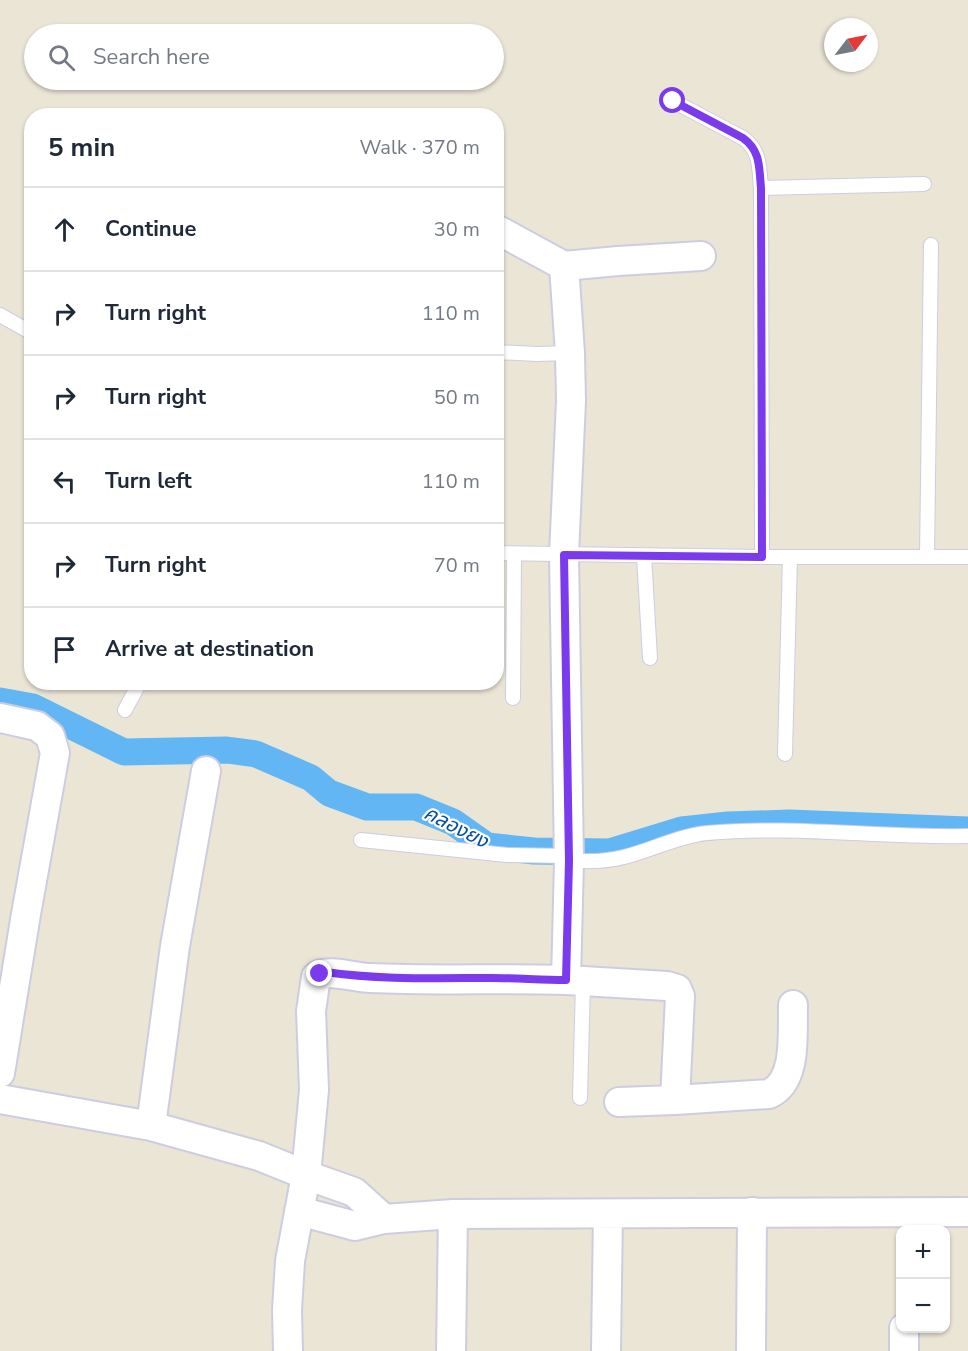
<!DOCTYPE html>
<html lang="en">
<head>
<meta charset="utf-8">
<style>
	body { margin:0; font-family:"Nunito Sans","Noto Sans Thai",sans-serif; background:#f6f6f7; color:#1f2937 }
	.controls { position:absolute; right:18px; bottom:18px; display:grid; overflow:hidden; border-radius:12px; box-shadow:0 2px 4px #0004 }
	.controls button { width:54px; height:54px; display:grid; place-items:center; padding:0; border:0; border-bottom:2px solid #e0e1e3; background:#fff; color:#1f2937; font:30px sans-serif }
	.compass { position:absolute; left:824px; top:18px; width:54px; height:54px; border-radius:50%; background:#fff; box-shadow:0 2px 4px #0004; rotate:58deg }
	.stop { position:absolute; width:18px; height:18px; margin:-14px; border:4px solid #7c3aed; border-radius:50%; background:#fff }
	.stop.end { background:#7c3aed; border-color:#fff; box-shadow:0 2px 6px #0008 }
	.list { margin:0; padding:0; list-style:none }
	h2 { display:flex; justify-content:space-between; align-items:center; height:78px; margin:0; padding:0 24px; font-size:26px }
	h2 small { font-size:20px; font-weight:400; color:#747a83 }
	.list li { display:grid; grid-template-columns:39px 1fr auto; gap:18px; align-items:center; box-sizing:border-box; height:84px; padding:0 24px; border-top:2px solid #e0e1e3 }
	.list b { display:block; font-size:22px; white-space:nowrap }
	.list em { font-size:20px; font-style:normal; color:#747a83 }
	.icon { flex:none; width:33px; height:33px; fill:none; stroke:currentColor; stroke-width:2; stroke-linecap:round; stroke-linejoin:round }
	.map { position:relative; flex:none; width:968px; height:1351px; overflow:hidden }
	.search { position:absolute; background:#fff; box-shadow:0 2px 4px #0004; left:24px; top:24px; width:480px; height:66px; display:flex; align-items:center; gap:15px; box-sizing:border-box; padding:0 21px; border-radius:33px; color:#747a83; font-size:22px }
	.panel { position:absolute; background:#fff; box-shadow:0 2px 4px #0004; left:24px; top:108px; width:480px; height:582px; border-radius:24px }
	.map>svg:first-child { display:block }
</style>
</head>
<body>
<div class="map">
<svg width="968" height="1351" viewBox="0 0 968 1351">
	<rect width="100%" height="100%" fill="#ebe5d6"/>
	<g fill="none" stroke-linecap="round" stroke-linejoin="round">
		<path stroke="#62b6f4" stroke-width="27" d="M 0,701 L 33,707 L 124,752 L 227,750 L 256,754 L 311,778 L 329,793 L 367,807 L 416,807 L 453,822 L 487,846 L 534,851 L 610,852 L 682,830 L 728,825 L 789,823 L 968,830"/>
		<defs>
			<path id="service" d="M 673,101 L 743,138 C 761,151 759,168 761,188 L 762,557
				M 761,188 L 924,184
				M 0,315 L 32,333
				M 496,352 L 537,354 L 570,353
				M 496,553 L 762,557 L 968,557
				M 644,556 L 650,658
				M 927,557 L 931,245
				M 513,698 L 514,554
				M 125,710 L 140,682
				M 785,754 L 790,557
				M 361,840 L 507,855 L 569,856
				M 569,861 C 588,861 606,862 624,857 C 652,850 678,836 707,833 C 793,825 881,838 968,836
				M 580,1098 L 583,982"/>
			<path id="minor" d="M 496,229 L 564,266 L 618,261 L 701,256
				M 564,266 L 570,353 L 571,401 L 564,555 L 569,861 L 566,980 L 667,986 L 677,989 L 680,996 L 675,1100 L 619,1102
				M 0,718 L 37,726 L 50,736 L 55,753 L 26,914 L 0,1073
				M 0,1099 L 151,1126 L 259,1156 L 306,1175 L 354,1192 L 384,1219
				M 675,1100 L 769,1094 C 798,1081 792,1033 793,1005
				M 151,1126 L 175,946 L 206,771
				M 299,1211 L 355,1226 L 384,1219 L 453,1214 L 968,1212
				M 288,1351 L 287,1310 L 290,1261 L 306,1175 L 314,1090 L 311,1011 L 316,977 C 325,968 357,978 370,978 C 435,981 500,978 566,980
				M 451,1351 L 453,1214
				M 606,1351 L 608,1215
				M 751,1351 L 752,1212
				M 904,1351 L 904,1328"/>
		</defs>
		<use href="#service" stroke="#cccde1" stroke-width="16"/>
		<use href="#minor" stroke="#cccde1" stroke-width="32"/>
		<use href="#service" stroke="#fff" stroke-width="14"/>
		<use href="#minor" stroke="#fff" stroke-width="28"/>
	</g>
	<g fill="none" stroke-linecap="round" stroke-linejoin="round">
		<path stroke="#7c3aed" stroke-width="8" d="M 320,974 L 325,972 C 381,980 435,978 491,978 C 516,978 541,980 566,980 L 569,861 L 564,555 L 762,557 L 761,188 C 759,168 761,151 743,138 L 673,101"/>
	</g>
	<g text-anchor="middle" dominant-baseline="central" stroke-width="4.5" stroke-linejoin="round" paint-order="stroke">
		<g font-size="20" font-style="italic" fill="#06509b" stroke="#fff">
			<text transform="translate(456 827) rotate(27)">คลองยง</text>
		</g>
	</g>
</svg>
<div class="controls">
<button>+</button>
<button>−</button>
</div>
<svg class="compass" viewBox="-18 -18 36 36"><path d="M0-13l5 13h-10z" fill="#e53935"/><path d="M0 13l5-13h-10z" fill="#747a83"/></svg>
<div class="stop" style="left:673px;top:101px"></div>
<div class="stop end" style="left:320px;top:974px"></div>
<div class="search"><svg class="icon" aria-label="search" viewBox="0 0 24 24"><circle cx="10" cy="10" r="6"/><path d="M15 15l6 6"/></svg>Search here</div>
<section class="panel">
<h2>5 min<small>Walk · 370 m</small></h2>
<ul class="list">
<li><svg class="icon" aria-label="ahead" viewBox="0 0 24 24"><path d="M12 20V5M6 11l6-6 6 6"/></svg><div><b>Continue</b></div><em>30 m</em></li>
<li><svg class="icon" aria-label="right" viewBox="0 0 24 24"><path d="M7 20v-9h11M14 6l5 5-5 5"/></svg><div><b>Turn right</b></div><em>110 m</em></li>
<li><svg class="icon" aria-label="right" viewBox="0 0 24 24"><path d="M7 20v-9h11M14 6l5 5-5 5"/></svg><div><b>Turn right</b></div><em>50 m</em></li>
<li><svg class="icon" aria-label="left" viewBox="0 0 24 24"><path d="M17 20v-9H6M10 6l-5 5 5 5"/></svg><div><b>Turn left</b></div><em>110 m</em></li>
<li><svg class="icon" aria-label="right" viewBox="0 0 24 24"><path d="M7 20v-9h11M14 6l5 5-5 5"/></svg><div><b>Turn right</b></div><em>70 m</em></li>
<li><svg class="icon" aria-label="arrive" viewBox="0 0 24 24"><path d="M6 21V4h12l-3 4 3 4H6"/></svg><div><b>Arrive at destination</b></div></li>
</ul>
</section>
</div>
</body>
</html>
